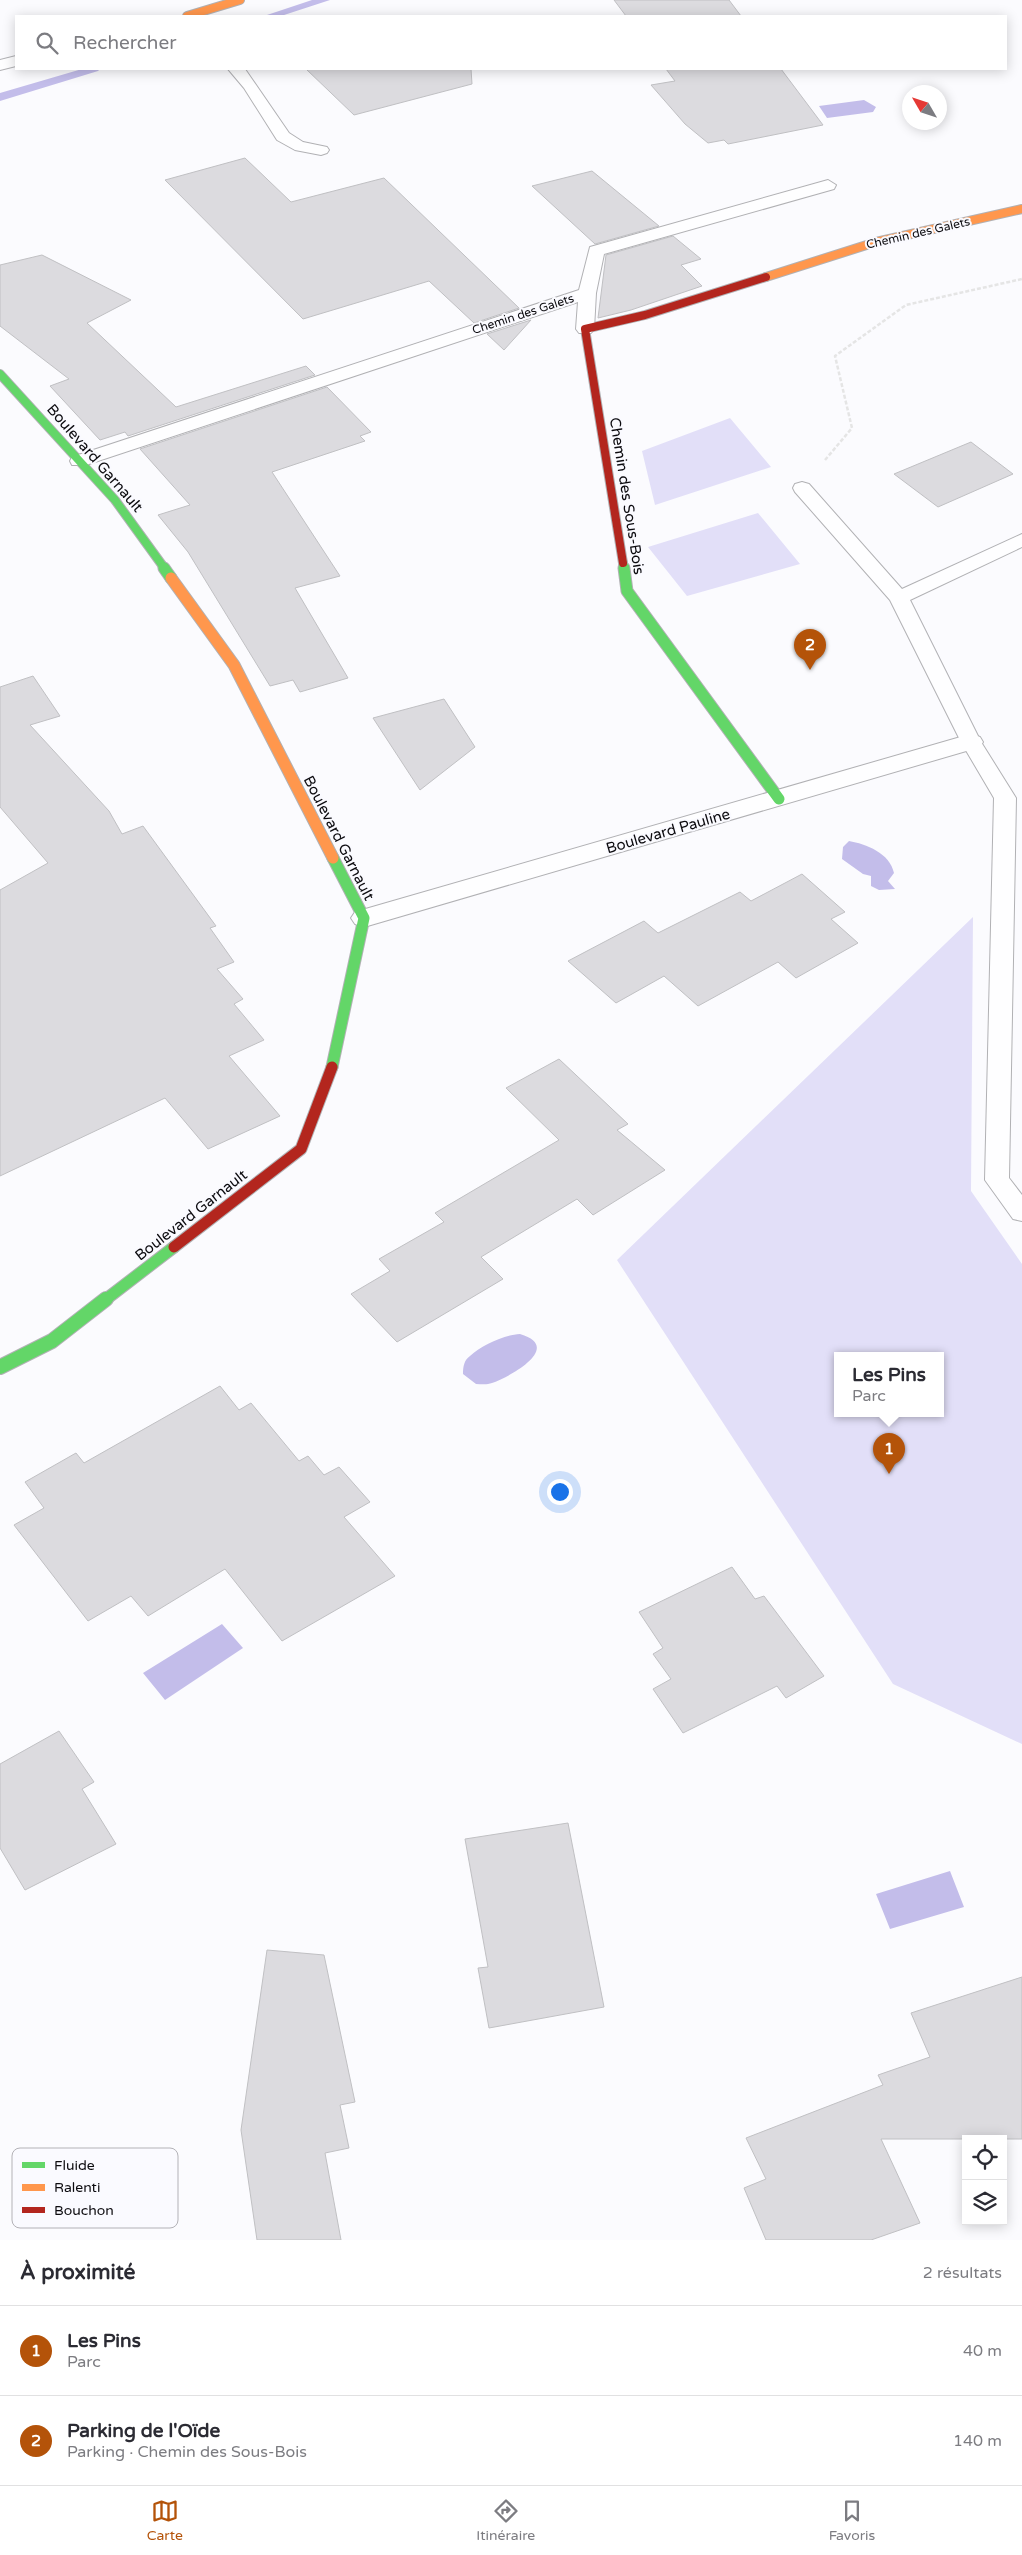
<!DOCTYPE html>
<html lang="fr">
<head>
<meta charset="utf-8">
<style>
	body { margin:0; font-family:"Varela Round",sans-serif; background:#f7f7f7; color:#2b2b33 }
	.controls { position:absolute; right:15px; bottom:15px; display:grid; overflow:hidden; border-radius:0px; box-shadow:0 2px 12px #0003 }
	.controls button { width:45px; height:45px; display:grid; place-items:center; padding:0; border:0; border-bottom:1px solid #e1e1e2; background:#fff; color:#2b2b33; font:25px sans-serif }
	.compass { position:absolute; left:902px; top:85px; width:45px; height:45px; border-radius:50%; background:#fff; box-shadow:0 2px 12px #0003; rotate:309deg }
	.you { position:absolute; left:559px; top:1491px; width:18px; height:18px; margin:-12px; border:4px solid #fff; border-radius:50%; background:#1a73e8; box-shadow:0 0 0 8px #1a73e833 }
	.badge { display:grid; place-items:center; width:32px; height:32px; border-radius:50%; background:#b45309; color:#fff; font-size:16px; font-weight:700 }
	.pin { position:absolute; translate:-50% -41px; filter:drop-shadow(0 1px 2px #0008) }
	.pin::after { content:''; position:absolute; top:26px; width:18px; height:15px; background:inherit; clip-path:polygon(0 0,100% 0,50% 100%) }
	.popup { position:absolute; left:834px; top:1352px; width:110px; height:65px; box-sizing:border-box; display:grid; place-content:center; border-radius:0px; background:#fff; filter:drop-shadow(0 1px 4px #0005); font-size:16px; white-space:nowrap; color:#7c7c81 }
	.popup b { font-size:19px; color:#2b2b33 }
	.popup::after { content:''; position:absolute; left:50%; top:100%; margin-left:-10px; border:10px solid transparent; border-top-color:#fff }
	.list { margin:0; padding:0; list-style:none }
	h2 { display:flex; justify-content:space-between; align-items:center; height:65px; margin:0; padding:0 20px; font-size:21px }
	h2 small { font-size:16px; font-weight:400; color:#7c7c81 }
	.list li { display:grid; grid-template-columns:32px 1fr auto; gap:15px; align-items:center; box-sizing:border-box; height:90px; padding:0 20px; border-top:1px solid #e1e1e2 }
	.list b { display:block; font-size:19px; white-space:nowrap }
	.list p { margin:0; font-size:16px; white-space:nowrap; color:#7c7c81 }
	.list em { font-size:16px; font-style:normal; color:#7c7c81 }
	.icon { flex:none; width:28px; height:28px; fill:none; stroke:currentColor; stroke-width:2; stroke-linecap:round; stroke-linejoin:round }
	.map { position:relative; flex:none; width:1022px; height:2240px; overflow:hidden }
	.search { position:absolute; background:#fff; box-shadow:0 2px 12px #0003; left:15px; right:15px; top:15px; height:55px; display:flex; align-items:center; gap:12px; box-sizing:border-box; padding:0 18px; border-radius:0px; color:#7c7c81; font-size:19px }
	.sheet { height:245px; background:#fff }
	nav { display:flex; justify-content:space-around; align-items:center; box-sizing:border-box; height:70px; border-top:1px solid #e1e1e2; background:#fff; font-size:14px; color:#7c7c81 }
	nav a { display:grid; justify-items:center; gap:2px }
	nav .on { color:#b45309 }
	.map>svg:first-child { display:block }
</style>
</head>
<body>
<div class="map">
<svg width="1022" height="2240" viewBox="0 0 1022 2240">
	<rect width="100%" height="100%" fill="#fbfbfe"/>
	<path fill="#e2dff8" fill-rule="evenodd" d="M 730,418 L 771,467 L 655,505 L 642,451 Z
		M 758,513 L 800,564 L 687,596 L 648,547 Z
		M 973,917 L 971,1191 L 1022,1264 L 1022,1744 L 893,1684 L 617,1260 ZM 838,1355 L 940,1355 L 940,1413 L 838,1413 Z"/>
	<path fill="#c3bdea" d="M 864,100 L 876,107 L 873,112 L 827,118 L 819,106 Z
		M 849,841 C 866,844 890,853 894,873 L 888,881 L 895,889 L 879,890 L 871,886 L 871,876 L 863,874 L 842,859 L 843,847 Z
		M 520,1334 C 564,1347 510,1377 492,1383 C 487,1385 481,1384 476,1384 L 463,1374 C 463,1367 464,1360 470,1356 C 482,1345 504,1335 520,1334 Z
		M 222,1624 L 243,1648 L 165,1700 L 143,1673 Z
		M 950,1871 L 964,1907 L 890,1929 L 876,1894 Z"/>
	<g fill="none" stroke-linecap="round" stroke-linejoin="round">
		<path fill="#c3bdea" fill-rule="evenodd" d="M 312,0 L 330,0 L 281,16 L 264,16 Z
			M 82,69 L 100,69 L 98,71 L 0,101 L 0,93 Z"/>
	</g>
	<path fill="#dcdbdf" stroke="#c0c0c3" d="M 614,0 L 729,0 L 741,16 L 626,16 Z
		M 306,69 L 471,69 L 472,84 L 354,115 Z
		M 666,69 L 781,69 L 823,125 L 728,144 L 724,140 L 708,143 L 685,124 L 651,85 L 675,81 Z
		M 245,158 L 291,202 L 384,178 L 519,308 L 474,323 L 429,281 L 303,319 L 165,180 Z
		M 592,171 L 659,226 L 595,244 L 532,186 Z
		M 673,236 L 701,259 L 681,265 L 702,286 L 631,310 L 598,318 L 606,255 Z
		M 42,255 L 131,300 L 87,323 L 176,407 L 306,366 L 315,375 L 128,436 L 125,432 L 100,440 L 50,386 L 69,379 L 0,326 L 0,265 Z
		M 531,320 L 504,350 L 487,334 Z
		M 327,387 L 371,432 L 360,436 L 365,441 L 272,472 L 340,576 L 295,588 L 348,678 L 300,692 L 293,680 L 270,686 L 188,552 L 158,515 L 190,505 L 140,449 Z
		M 971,442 L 1013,474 L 938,507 L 894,474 Z
		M 33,676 L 60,716 L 30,725 L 109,811 L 122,834 L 143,826 L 216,926 L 210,928 L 234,962 L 217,969 L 243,999 L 234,1004 L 264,1040 L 229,1056 L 280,1116 L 208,1149 L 165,1098 L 0,1176 L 0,890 L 48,863 L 0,807 L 0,687 Z
		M 444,699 L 475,747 L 420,790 L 373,718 Z
		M 802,874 L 845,912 L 831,919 L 858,943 L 796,978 L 778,962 L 698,1006 L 664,976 L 616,1003 L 568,961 L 644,921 L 658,933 L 740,892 L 751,901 Z
		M 559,1059 L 628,1124 L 617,1130 L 665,1170 L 593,1215 L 577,1199 L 481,1257 L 503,1279 L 397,1342 L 351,1294 L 390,1271 L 379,1259 L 444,1222 L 435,1213 L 559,1140 L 506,1088 Z
		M 220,1386 L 239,1410 L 251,1403 L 299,1461 L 308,1456 L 324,1475 L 339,1467 L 370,1502 L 344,1517 L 395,1576 L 282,1641 L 225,1569 L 148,1616 L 131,1596 L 88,1621 L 14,1525 L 44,1508 L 25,1482 L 76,1453 L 84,1463 Z
		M 732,1567 L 755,1599 L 764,1596 L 824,1676 L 786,1698 L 777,1686 L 683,1733 L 653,1689 L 671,1679 L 653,1654 L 663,1648 L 639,1612 Z
		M 59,1731 L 94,1782 L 82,1789 L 116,1844 L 25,1890 L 0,1848 L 0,1764 Z
		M 568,1823 L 604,2007 L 489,2028 L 478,1968 L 488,1967 L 465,1839 Z
		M 267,1950 L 324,1955 L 355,2102 L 340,2105 L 349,2148 L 325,2153 L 341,2240 L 257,2240 L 241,2130 Z
		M 1022,1977 L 1022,2139 L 881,2139 L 920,2223 L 871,2240 L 766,2240 L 744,2188 L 766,2179 L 746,2138 L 883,2085 L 878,2075 L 930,2057 L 911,2013 Z"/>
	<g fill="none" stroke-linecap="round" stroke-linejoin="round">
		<defs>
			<path id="lane" d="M 228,69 L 245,69 L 289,133 L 303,142 L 327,147 L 329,150 L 327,153 L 321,155 L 295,150 L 277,140 L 244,88 Z
				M 828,180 L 836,185 L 834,189 L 604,254 L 596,293 L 594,329 L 591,333 L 579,333 L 576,329 L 578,302 L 86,465 L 72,465 L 70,461 L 72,457 L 579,290 L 590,247 Z
				M 802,482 L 809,484 L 902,589 L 1022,534 L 1022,547 L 910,600 L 981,742 L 1016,798 L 1009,1178 L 1022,1195 L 1022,1221 L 1013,1219 L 985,1180 L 994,798 L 961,742 L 890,600 L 795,492 L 793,488 L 795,484 Z"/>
			<path id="street" d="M 16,56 L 16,66 L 0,70 L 0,60 Z
				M 971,734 L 980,737 L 983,742 L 980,747 L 364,927 L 355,924 L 351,918 L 355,912 Z"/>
			<path id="fast-far2" d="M 0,374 L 115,500 L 165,569
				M 623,563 L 624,569"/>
			<path id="fast-far1" d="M 164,568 L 171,578
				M 624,568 L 627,591 L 779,799
				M 332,1067 L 364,918 L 333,858
				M 105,1300 L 174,1247"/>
			<path id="fast" d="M 0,1367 L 52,1341 L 106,1299"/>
			<path id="slow-far1" d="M 187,16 L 240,0
				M 766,277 L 876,242 L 1022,209"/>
			<path id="slow" d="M 171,578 L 234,665 L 333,858"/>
			<path id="jam-far1" d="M 623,563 L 585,329 L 645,315 L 766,277"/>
			<path id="jam" d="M 174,1247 L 301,1149 L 332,1067"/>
		</defs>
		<use href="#lane" stroke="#b1b1b4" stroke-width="2"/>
		<use href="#street" stroke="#b1b1b4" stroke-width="2"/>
		<use href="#fast-far2" stroke="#b1b1b4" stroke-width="10"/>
		<use href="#fast-far1" stroke="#b1b1b4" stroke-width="13"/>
		<use href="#fast" stroke="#b1b1b4" stroke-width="16"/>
		<use href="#slow-far1" stroke="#b1b1b4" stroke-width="10"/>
		<use href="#slow" stroke="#b1b1b4" stroke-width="13"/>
		<use href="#jam-far1" stroke="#b1b1b4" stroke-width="10"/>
		<use href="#jam" stroke="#b1b1b4" stroke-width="13"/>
		<path stroke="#e5e5e5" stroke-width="2.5" stroke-dasharray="4 2" stroke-linecap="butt" d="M 825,460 L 852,428 L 835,356 L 906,305 L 1022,279"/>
		<use href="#lane" fill="#fefeff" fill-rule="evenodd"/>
		<use href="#street" fill="#fefeff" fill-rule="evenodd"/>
		<use href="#fast-far2" stroke="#63d668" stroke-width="8"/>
		<use href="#fast-far1" stroke="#63d668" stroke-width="11"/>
		<use href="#fast" stroke="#63d668" stroke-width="14"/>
		<use href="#slow-far1" stroke="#ff974d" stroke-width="8"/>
		<use href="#slow" stroke="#ff974d" stroke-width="11"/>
		<use href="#jam-far1" stroke="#b3261e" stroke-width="8"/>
		<use href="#jam" stroke="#b3261e" stroke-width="11"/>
	</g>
	<g text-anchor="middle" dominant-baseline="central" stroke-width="4" stroke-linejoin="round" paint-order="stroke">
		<g font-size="12" fill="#0c0b0f" stroke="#fafaff">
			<text transform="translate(918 233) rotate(-13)">Chemin des Galets</text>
			<text transform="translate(523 314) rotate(-18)">Chemin des Galets</text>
		</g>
		<g font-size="15" fill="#0c0b0f" stroke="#fafaff">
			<text transform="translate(95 458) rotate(49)">Boulevard Garnault</text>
			<text transform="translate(627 496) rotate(81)">Chemin des Sous-Bois</text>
			<text transform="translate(668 831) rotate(-16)">Boulevard Pauline</text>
			<text transform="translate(339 838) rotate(63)">Boulevard Garnault</text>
			<text transform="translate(191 1215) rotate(-38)">Boulevard Garnault</text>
		</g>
	</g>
	<rect x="12" y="2148" width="166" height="80" rx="8" fill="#fafaff" stroke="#b3b2b7" stroke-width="1"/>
	<rect x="22" y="2162" width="23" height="6" fill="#63d668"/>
	<rect x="22" y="2184" width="23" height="7" fill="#ff974d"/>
	<rect x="22" y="2207" width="23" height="6" fill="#b3261e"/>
	<g font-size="14" fill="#0c0b0f">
		<text x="54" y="2170">Fluide</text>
		<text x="54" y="2192">Ralenti</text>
		<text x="54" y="2215">Bouchon</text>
	</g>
</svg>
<div class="controls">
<button><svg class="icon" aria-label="locate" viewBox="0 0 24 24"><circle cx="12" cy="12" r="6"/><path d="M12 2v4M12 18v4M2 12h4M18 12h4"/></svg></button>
<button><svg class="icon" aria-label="layers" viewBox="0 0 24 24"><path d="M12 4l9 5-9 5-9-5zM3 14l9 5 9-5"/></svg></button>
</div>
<svg class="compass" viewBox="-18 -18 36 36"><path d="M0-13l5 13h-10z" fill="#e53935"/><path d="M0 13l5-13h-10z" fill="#7c7c81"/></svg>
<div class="you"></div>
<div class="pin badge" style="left:889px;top:1474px">1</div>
<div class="popup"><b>Les Pins</b>Parc</div>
<div class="pin badge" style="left:810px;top:670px">2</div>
<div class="search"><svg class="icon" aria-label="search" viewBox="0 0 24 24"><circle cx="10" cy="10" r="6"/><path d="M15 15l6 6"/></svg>Rechercher</div>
</div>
<section class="sheet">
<h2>À proximité<small>2 résultats</small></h2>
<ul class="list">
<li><span class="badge">1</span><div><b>Les Pins</b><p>Parc</p></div><em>40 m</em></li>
<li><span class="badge">2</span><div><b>Parking de l'Oïde</b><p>Parking · Chemin des Sous-Bois</p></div><em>140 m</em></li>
</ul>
</section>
<nav>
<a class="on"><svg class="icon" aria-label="map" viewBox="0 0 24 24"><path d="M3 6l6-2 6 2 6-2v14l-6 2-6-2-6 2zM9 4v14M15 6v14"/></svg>Carte</a>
<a><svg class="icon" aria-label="directions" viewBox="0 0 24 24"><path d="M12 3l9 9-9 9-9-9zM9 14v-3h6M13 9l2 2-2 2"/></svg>Itinéraire</a>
<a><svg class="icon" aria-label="saved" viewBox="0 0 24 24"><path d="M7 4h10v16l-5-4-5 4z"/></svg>Favoris</a>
</nav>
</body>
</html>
